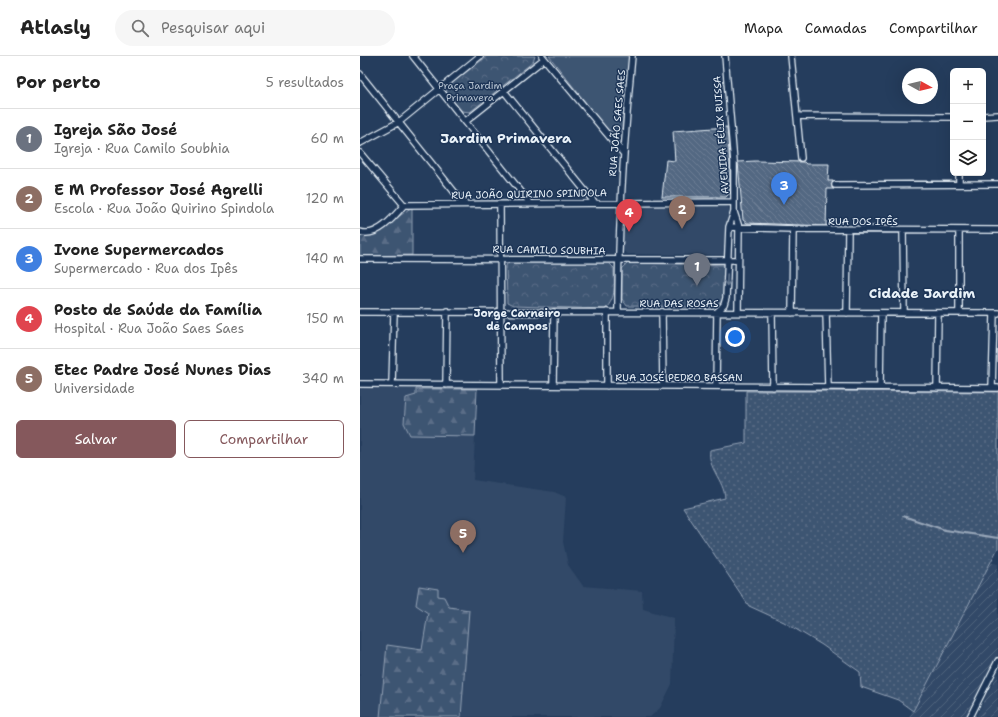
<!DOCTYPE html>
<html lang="pt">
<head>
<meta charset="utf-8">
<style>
	body { margin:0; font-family:"Shantell Sans",sans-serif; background:#f6f6f6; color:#222 }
	.controls { position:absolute; right:12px; top:12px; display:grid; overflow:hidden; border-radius:6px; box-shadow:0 4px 16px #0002 }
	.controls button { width:36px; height:36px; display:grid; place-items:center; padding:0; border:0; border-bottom:1px solid #e0e0e0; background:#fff; color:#222; font:20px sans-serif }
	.compass { position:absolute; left:542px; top:12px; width:36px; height:36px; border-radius:50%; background:#fff; box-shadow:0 4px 16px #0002; rotate:98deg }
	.you { position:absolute; left:375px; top:281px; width:14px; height:14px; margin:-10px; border:3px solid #fff; border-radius:50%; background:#1a73e8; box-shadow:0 0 0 6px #1a73e833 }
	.badge { display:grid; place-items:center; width:26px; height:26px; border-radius:50%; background:#85585c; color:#fff; font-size:13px; font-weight:700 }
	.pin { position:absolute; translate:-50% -33px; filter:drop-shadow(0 1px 2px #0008) }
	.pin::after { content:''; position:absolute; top:21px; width:14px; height:12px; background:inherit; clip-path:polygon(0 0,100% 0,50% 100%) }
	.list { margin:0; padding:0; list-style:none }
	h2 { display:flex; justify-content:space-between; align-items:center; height:52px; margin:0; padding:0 16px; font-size:17px }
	h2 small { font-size:13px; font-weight:400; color:#767676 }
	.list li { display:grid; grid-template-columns:26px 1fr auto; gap:12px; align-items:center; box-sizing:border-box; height:60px; padding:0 16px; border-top:1px solid #e0e0e0 }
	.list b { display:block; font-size:15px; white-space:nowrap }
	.list p { margin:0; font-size:13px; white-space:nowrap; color:#767676 }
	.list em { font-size:13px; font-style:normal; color:#767676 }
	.actions { display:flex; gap:8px; padding:12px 16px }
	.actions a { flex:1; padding:9px 0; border:1px solid #85585c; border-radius:6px; text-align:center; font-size:14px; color:#85585c }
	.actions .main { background:#85585c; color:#fff }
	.icon { flex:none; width:22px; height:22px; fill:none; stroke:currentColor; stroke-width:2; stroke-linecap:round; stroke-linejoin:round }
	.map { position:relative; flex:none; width:638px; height:661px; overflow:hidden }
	header { display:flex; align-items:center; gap:24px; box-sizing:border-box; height:56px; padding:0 20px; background:#fff; border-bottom:1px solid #e0e0e0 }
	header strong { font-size:19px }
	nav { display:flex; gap:22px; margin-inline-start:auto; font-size:14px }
	.search { width:280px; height:36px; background:#f6f6f6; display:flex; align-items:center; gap:10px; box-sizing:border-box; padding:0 14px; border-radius:22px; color:#767676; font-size:15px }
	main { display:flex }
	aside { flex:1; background:#fff }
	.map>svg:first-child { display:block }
</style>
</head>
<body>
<header>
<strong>Atlasly</strong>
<div class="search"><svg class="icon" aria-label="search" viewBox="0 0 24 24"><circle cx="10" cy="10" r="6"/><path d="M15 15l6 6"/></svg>Pesquisar aqui</div>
<nav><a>Mapa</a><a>Camadas</a><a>Compartilhar</a></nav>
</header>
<main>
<aside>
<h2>Por perto<small>5 resultados</small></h2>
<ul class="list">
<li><span class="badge" style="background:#6b7280">1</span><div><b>Igreja São José</b><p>Igreja · Rua Camilo Soubhia</p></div><em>60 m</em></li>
<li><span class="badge" style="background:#8d6e63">2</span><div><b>E M Professor José Agrelli</b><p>Escola · Rua João Quirino Spindola</p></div><em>120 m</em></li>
<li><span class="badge" style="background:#3f7fe0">3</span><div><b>Ivone Supermercados</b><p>Supermercado · Rua dos Ipês</p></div><em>140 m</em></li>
<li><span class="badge" style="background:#e0444e">4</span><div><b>Posto de Saúde da Família</b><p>Hospital · Rua João Saes Saes</p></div><em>150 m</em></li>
<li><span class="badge" style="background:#8d6e63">5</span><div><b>Etec Padre José Nunes Dias</b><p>Universidade</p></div><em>340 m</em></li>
</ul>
<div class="actions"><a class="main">Salvar</a><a>Compartilhar</a></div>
</aside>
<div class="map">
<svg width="638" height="661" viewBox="0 0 638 661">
	<defs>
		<pattern id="industrial-furrows" width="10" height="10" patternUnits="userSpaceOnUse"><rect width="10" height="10" fill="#334a68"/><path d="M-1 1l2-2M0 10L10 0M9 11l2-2" fill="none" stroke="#51657e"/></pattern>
		<pattern id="grass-dots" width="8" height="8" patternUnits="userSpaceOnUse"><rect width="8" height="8" fill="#3e5472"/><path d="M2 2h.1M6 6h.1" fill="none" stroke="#5a6d87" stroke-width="1.8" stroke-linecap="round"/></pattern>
		<pattern id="forest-firs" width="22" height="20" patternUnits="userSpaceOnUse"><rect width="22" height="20" fill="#3e5472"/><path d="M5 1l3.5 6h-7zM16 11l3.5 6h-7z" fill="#5a6d87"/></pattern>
		<pattern id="park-crowns" width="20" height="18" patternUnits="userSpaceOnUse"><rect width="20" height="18" fill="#3e5472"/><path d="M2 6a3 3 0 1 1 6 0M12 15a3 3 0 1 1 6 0" fill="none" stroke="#5a6d87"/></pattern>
		<pattern id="building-back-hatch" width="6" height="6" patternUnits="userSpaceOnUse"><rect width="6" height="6" fill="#536782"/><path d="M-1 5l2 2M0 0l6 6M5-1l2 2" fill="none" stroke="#6c7d94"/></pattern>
	</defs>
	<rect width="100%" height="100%" fill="#253d5d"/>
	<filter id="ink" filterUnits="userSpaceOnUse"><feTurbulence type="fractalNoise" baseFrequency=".025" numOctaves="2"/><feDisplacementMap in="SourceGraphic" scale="8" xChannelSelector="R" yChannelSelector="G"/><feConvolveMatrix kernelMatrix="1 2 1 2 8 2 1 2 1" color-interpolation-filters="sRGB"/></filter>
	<g filter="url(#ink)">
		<path fill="#334a68" d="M 365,149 L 370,153 L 369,194 L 364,199 L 268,198 L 263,195 L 263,156 L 266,152 Z
			M 0,332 L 117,333 L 113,424 L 194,436 L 206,441 L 203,486 L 208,509 L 223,530 L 282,535 L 283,553 L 314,562 L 312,628 L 300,652 L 290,661 L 0,661 Z"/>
		<path fill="url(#industrial-furrows)" d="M 629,506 L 638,508 L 638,599 L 606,661 L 549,661 Z
			M 638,617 L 638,661 L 616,661 Z"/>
		<path fill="url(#grass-dots)" stroke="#93a2b5" d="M 386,335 L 638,336 L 638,492 L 553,655 L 538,644 L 501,631 L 500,616 L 462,589 L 424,566 L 389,550 L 323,452 L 365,442 C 364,424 347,412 350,394 L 386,387 Z"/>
		<path fill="url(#forest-firs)" stroke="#93a2b5" d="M 52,152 L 52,199 L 0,200 L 0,178 L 14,179 L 49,153 Z
			M 56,333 L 117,333 L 115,380 L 50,379 L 44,367 L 46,342 L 56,339 Z
			M 59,530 L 78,533 L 78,540 L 84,541 L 89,551 L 109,554 L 101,661 L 20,661 L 27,589 L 62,594 L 68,557 L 56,549 Z"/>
		<path fill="url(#park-crowns)" stroke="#93a2b5" d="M 127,0 L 175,0 L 173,6 L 110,56 L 102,55 L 86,37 L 86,32 Z
			M 148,206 L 248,206 L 254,212 C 254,227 257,242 245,253 L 153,250 L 147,247 L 146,210 Z
			M 268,207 L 365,209 L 369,212 C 368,228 369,243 354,251 L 267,250 L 262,243 L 262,213 Z"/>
		<path fill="#3e5472" stroke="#93a2b5" d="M 189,0 L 270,0 L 262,72 L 259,76 L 248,75 Z"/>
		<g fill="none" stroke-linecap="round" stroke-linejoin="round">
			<path stroke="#99a8ba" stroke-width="2" d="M 543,460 L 585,474 L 638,482"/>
		</g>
		<path fill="url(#building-back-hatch)" stroke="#e8f1f8" d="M 367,71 L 370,107 L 370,137 L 366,141 L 302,141 L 306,104 L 315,105 L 313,75 Z
			M 395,105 L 444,106 L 446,108 L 469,108 L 468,125 L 473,125 L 472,132 L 474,133 L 467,133 L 466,170 L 387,167 L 383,164 L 378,106 Z"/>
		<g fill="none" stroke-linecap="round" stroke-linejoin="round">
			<defs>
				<path id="street" d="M 53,0 L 170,147
					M 182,0 L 263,97
					M 365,0 L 374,106 L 374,156 L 379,171 L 378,256
					M 431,0 L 441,102
					M 0,18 L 104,148
					M 144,35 L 235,147
					M 438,60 L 593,61
					M 623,60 L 638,59
					M 106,65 L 184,3
					M 0,87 L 39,66 L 120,0
					M 0,97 L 44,149
					M 599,127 L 599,117
					M 475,129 L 638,128
					M 140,149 L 141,329
					M 369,171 L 433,173 L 638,174
					M 543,174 L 544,257
					M 599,174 L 599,257
					M 0,176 C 17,182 34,161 44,149 L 374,146
					M 0,203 L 378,204
					M 0,256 L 638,257
					M 247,256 L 247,330
					M 258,256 C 258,170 264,85 272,0
					M 302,256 L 303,330
					M 412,257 L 413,331
					M 432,257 L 433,173
					M 466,257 L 468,331
					M 487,257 L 488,174
					M 0,328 L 638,332
					M 32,328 L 34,256
					M 86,329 L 87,255
					M 193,329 L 194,256
					M 356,330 L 357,256 L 364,249 L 366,242 L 369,171 L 374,156
					M 520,331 L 521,257
					M 577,332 L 578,257
					M 632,332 L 634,257
					M 610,661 L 638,605"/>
			</defs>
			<use href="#street" stroke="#e8f1f8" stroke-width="8"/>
			<use href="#street" stroke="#1d3557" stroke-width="5.5"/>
		</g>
		<defs><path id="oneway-shaft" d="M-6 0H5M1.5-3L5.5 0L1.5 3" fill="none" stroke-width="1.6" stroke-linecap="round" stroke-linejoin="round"/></defs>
		<use stroke="#64778f" href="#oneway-shaft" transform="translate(367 224) rotate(92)"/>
	</g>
	<g text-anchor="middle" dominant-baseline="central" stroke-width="3" stroke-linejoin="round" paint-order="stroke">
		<g font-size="10" fill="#b5c2d0" stroke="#1d3557">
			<text x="110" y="29">Praça Jardim<tspan x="110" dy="12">Primavera</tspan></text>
		</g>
		<g font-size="10" fill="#e8f1f8" stroke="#1d3557">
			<text transform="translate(257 67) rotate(-85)">RUA JOÃO SAES SAES</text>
			<text transform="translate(361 79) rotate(-94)">AVENIDA FÉLIX BUISSA</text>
			<text transform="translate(169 138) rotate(-1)">RUA JOÃO QUIRINO SPINDOLA</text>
			<text x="503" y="165">RUA DOS IPÊS</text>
			<text transform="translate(189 194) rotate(1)">RUA CAMILO SOUBHIA</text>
			<text x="319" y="247">RUA DAS ROSAS</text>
			<text x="319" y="321">RUA JOSÉ PEDRO BASSAN</text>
		</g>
		<g font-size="11" font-weight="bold" fill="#e8f1f8" stroke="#1d3557">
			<text x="157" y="257">Jorge Carneiro<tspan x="157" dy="13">de Campos</tspan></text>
		</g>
		<g font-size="14" font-weight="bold" fill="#e8f1f8" stroke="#1d3557">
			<text x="146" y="82">Jardim Primavera</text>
			<text x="562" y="237">Cidade Jardim</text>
		</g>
	</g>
</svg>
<div class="controls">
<button>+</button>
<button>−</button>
<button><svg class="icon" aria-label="layers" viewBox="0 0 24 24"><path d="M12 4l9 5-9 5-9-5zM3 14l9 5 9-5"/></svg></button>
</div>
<svg class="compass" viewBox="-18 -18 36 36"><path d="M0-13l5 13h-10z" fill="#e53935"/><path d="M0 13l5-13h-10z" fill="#767676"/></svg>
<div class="you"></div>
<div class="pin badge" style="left:337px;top:230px;background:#6b7280">1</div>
<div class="pin badge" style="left:322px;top:173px;background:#8d6e63">2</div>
<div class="pin badge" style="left:424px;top:149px;background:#3f7fe0">3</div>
<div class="pin badge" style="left:269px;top:176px;background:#e0444e">4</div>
<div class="pin badge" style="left:103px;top:497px;background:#8d6e63">5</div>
</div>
</main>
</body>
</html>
